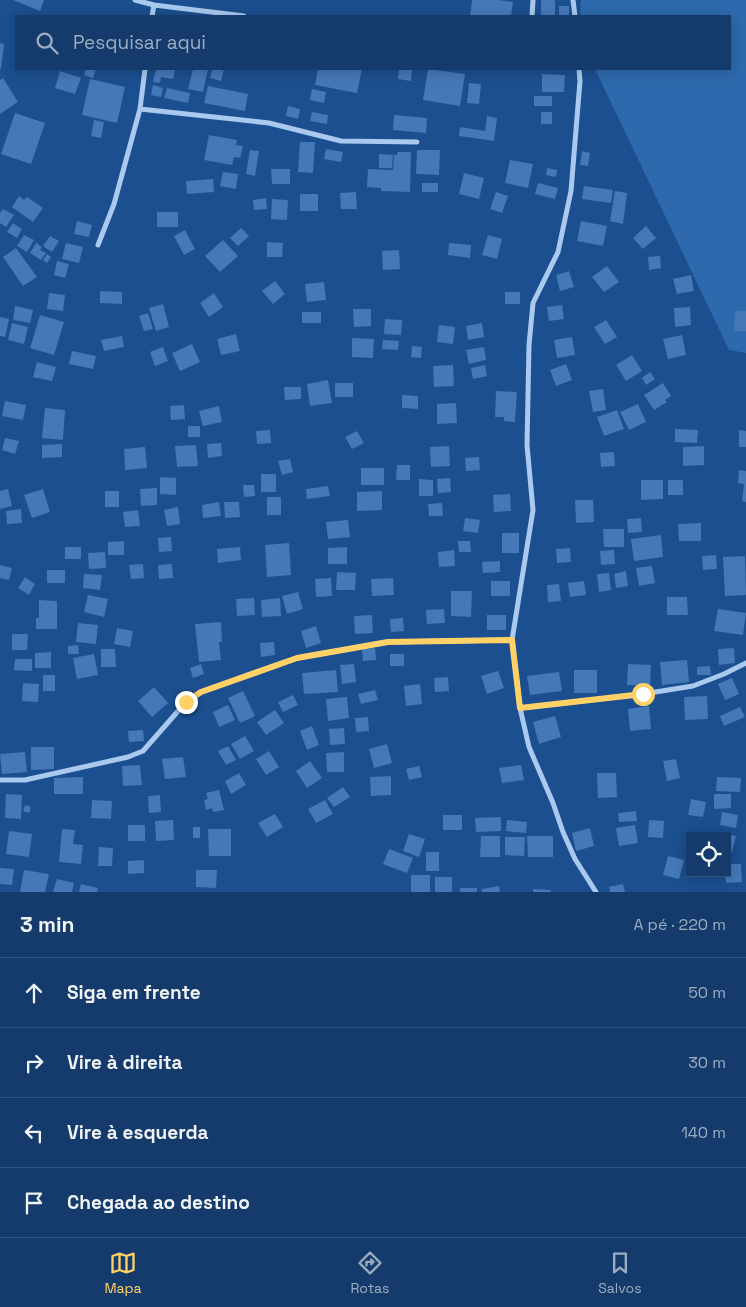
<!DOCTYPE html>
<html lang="pt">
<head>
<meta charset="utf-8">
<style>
	body { margin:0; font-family:"Space Grotesk",sans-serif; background:#1d4271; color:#f1f3f6 }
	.controls { position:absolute; right:15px; bottom:15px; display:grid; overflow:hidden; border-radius:0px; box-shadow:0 2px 12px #0003 }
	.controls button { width:45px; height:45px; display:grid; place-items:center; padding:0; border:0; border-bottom:1px solid #33557e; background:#143b6b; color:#f1f3f6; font:25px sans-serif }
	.stop { position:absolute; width:15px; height:15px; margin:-11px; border:4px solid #ffd166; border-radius:50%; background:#fff }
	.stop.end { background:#ffd166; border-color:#fff; box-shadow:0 1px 5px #0008 }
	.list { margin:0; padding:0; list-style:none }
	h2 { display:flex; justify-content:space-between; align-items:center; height:65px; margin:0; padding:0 20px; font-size:21px }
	h2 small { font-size:16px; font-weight:400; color:#9dadc1 }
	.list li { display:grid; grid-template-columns:32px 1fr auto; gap:15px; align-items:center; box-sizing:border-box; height:70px; padding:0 20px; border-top:1px solid #33557e }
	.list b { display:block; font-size:19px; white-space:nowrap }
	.list em { font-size:16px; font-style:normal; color:#9dadc1 }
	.icon { flex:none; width:28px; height:28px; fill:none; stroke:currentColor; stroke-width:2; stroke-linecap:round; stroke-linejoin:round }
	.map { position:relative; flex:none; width:746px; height:892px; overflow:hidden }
	.search { position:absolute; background:#143b6b; box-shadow:0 2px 12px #0003; left:15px; right:15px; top:15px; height:55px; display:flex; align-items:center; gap:12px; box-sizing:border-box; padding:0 18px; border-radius:0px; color:#9dadc1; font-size:19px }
	.sheet { height:345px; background:#143b6b }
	nav { display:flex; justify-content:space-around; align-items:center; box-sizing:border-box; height:70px; border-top:1px solid #33557e; background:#143b6b; font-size:14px; color:#9dadc1 }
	nav a { display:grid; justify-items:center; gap:2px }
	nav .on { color:#ffd166 }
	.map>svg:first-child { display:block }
</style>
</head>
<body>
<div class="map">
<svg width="746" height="892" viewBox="0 0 746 892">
	<rect width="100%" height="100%" fill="#1b4f8f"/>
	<path fill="#2e69ad" d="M 581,0 L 746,0 L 746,353 L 729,350 L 595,69 L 730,69 L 730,16 L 580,16 Z"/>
	<path fill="#4478b7" d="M 13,0 L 44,0 L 40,11 Z
		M 472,0 L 499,0 L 513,2 L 511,16 L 470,16 Z
		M 541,0 L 555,0 L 555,16 L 541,16 Z
		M 559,6 L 569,6 L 569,15 L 559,15 Z
		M 0,43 L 4,44 L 1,69 L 0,69 Z
		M 86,69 L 96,69 L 93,78 L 84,75 Z
		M 156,69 L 175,69 L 173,79 L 161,77 L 160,83 L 153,82 Z
		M 193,69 L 208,69 L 203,92 L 188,89 Z
		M 212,69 L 224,69 L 221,81 L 210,78 Z
		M 318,69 L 362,69 L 357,93 L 315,85 Z
		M 399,69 L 412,69 L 411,81 L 398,79 Z
		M 428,69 L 465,74 L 460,106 L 423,100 Z
		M 60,71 L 81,78 L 75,94 L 55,88 Z
		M 542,74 L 565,75 L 564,92 L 542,92 Z
		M 3,78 L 18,102 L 0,114 L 0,80 Z
		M 90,79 L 125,87 L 117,123 L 82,115 Z
		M 469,83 L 481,84 L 479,104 L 467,103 Z
		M 153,85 L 163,88 L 161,97 L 151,95 Z
		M 208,86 L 248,94 L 245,111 L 204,103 Z
		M 167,88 L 190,93 L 188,103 L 164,98 Z
		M 312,89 L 326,92 L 324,103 L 310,100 Z
		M 534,96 L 552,96 L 552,106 L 534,106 Z
		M 288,106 L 300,109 L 298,119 L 286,116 Z
		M 312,112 L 328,115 L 327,124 L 310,121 Z
		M 541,112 L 552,112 L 552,124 L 541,124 Z
		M 15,113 L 45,123 L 31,164 L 1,154 Z
		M 394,115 L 427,118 L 426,133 L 393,130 Z
		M 487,116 L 497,118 L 494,141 L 459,136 L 460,127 L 485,131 Z
		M 94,120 L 104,122 L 101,138 L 91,136 Z
		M 209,135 L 237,140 L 236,145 L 243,146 L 240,158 L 234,157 L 232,165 L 204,160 Z
		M 300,142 L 315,142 L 313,173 L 298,172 Z
		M 326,149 L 343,152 L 341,162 L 324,159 Z
		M 250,150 L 259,151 L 255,176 L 246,174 Z
		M 417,150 L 440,150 L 439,175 L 416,174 Z
		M 582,151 L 590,153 L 588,166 L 580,165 Z
		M 398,152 L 411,152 L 410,192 L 381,191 L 381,188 L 367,187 L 368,169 L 393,170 L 394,155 L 397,155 Z
		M 379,154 L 393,155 L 392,168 L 379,168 Z
		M 510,160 L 533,164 L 528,188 L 505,183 Z
		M 547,168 L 557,170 L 556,177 L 546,175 Z
		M 271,169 L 290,169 L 290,184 L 272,184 Z
		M 223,172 L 238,174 L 236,189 L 220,186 Z
		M 464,173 L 484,178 L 479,199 L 459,194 Z
		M 213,179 L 214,192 L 187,194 L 186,181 Z
		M 422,183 L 438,183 L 438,192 L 422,192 Z
		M 538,183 L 558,188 L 555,199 L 535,194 Z
		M 584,186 L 613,190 L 611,203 L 582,199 Z
		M 615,191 L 627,193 L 623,224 L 610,221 Z
		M 356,192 L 357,209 L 341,209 L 340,193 Z
		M 496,192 L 508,196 L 502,213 L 490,209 Z
		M 300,194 L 318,194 L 318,211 L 300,211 Z
		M 19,196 L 24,200 L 27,197 L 43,208 L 33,222 L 12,207 Z
		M 266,198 L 267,209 L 254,210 L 253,200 Z
		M 272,199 L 288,200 L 287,220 L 271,219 Z
		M 3,209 L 14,215 L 6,227 L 0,223 L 0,213 Z
		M 157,212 L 178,212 L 178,227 L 157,227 Z
		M 77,221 L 92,225 L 89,237 L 74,234 Z
		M 581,221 L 607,226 L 603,246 L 577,241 Z
		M 13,223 L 22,229 L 17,238 L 7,232 Z
		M 646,226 L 656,238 L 643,249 L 633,238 Z
		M 241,228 L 249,236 L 238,246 L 230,238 Z
		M 185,230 L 195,249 L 184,255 L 174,236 Z
		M 24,235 L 34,240 L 27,252 L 17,246 Z
		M 488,235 L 502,239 L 497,259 L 482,255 Z
		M 50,236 L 59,241 L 52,252 L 43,246 Z
		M 223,240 L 238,256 L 220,272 L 205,256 Z
		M 267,242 L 283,243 L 282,257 L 267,257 Z
		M 36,243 L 42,247 L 40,250 L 46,253 L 41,260 L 30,253 Z
		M 66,243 L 83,247 L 79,263 L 62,259 Z
		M 449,243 L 471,245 L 470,258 L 448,255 Z
		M 16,248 L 37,277 L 23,286 L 3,257 Z
		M 399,250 L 400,269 L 383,270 L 382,251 Z
		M 47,254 L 51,257 L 47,263 L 43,260 Z
		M 660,256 L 661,268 L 649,270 L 648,257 Z
		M 57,261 L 69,264 L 65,278 L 54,275 Z
		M 607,266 L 619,282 L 604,292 L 592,277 Z
		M 569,271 L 574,287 L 560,291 L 556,275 Z
		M 691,275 L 694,291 L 677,294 L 673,279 Z
		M 275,281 L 285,294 L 273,304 L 262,291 Z
		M 324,282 L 326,300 L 307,302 L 305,284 Z
		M 100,291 L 122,292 L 122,304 L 100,303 Z
		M 505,292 L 520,292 L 520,304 L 505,304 Z
		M 49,293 L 65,295 L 63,311 L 47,309 Z
		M 214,293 L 223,307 L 209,317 L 200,303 Z
		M 163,304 L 169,327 L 156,331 L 149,308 Z
		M 562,305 L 564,319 L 549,321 L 547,307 Z
		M 15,306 L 33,310 L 30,323 L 13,320 Z
		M 690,307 L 691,325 L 675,327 L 674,308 Z
		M 353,309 L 371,309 L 371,326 L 354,327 Z
		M 735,311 L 746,311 L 746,331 L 734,331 Z
		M 302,312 L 321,312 L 321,323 L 302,323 Z
		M 148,313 L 153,329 L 144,331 L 139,316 Z
		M 40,315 L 64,322 L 54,355 L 30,348 Z
		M 0,317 L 9,319 L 5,337 L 0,336 Z
		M 385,319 L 402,320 L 401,335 L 384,334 Z
		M 606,320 L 617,337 L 605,344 L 594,327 Z
		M 12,323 L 28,327 L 24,344 L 8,340 Z
		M 482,323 L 484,337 L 468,340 L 466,326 Z
		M 439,325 L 455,327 L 453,344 L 437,342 Z
		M 236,334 L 240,351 L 221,355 L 217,339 Z
		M 682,335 L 686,355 L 668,359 L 663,339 Z
		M 122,336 L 124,347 L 104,351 L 101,340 Z
		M 572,337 L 575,355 L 557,358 L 554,340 Z
		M 352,338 L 374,339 L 373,358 L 352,357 Z
		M 383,340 L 399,341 L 398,350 L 382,349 Z
		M 192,344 L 200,362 L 180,371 L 172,353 Z
		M 412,346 L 422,347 L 421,358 L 411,357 Z
		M 163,347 L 168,361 L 155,366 L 150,352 Z
		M 484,347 L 486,360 L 469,364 L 466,350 Z
		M 72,351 L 96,356 L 93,369 L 69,364 Z
		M 632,355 L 642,371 L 626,381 L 616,365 Z
		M 37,362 L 56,367 L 52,381 L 33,377 Z
		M 566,364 L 572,380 L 556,386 L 550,370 Z
		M 453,365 L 454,386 L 434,387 L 433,366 Z
		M 485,365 L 487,376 L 473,379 L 471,368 Z
		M 650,372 L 655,379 L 646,385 L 642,378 Z
		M 328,380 L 332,403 L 310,406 L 307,384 Z
		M 335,383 L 353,383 L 353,397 L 335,397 Z
		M 663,383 L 671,396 L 665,400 L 667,402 L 654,410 L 644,395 Z
		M 284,387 L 301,387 L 301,399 L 285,400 Z
		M 603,389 L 606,410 L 593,412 L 589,391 Z
		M 496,391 L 517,392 L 515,422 L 504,421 L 504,417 L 495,417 Z
		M 402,395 L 418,396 L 418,409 L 402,408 Z
		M 5,401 L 26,405 L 23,420 L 2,416 Z
		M 456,403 L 457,423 L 437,424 L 437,404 Z
		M 638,404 L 646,422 L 629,430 L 620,412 Z
		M 184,405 L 185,419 L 171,420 L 170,406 Z
		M 219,406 L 222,422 L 203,426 L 199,411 Z
		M 45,408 L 65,410 L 63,440 L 42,438 Z
		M 617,410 L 624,429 L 604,436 L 597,417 Z
		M 188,426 L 200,426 L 200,437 L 188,437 Z
		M 675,429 L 698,430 L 697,443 L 675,442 Z
		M 270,430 L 271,443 L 257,444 L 256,431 Z
		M 739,430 L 746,431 L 746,447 L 739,447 Z
		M 357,431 L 364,443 L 352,449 L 345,437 Z
		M 5,438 L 19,441 L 15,454 L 2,450 Z
		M 221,443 L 222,456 L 208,458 L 207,444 Z
		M 62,444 L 62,457 L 42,458 L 42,445 Z
		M 196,445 L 198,466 L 177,467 L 175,446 Z
		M 449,446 L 450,466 L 431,467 L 430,447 Z
		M 704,446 L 704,465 L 683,466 L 683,447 Z
		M 145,447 L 147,468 L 125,470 L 124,449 Z
		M 614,452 L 615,466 L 601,467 L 600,453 Z
		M 479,457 L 480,470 L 466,471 L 465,458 Z
		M 290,459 L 293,472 L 282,475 L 278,461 Z
		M 397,465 L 410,465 L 410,480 L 396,480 Z
		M 361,468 L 384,468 L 384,485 L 361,485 Z
		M 739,470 L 746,471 L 746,502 L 742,501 L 744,484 L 738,483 Z
		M 261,474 L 276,474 L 276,492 L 261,492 Z
		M 160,477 L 176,478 L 176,495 L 160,494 Z
		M 450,478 L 451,492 L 438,493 L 437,479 Z
		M 419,479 L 433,480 L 433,496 L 419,496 Z
		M 641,480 L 663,480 L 663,499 L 641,500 Z
		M 668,480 L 683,480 L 683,495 L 668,495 Z
		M 243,485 L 254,485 L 255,496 L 244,497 Z
		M 328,486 L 330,496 L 307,499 L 306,489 Z
		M 157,488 L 157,505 L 141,506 L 140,489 Z
		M 8,489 L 12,506 L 0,509 L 0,491 Z
		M 43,489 L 50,512 L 32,518 L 24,495 Z
		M 105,491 L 119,491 L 119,507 L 105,507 Z
		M 382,491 L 382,510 L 357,511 L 357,492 Z
		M 510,494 L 511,511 L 494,512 L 493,495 Z
		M 267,497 L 281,497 L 281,515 L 267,515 Z
		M 575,500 L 593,500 L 594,522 L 576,523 Z
		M 219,502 L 221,516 L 203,518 L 202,505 Z
		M 224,502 L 239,502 L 240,517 L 225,518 Z
		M 442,503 L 443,516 L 429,516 L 428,504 Z
		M 178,507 L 180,524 L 167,526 L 164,510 Z
		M 21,509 L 22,523 L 7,524 L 6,511 Z
		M 138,510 L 140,526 L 125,527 L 123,512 Z
		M 465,518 L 480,520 L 478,533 L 463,531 Z
		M 641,518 L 642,532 L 628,533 L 627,519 Z
		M 348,520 L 350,537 L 328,539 L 326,522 Z
		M 701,523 L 701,541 L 679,541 L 678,524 Z
		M 603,529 L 624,529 L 624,547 L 604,547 Z
		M 502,533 L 519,533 L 519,553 L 502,553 Z
		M 661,535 L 663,557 L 634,561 L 631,539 Z
		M 171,537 L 172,551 L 159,552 L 158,538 Z
		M 124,541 L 124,555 L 108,555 L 108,542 Z
		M 458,541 L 470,541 L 471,552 L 459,552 Z
		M 289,543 L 291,575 L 267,577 L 265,545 Z
		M 65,547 L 81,547 L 81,559 L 65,559 Z
		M 240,547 L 241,560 L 218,563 L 217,549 Z
		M 347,547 L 347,564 L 328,564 L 328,548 Z
		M 570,548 L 571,562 L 557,563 L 556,549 Z
		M 454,550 L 455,566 L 439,567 L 438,552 Z
		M 614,550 L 615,564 L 601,565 L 600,551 Z
		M 105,552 L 106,568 L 89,569 L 88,553 Z
		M 716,555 L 717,569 L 703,570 L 702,556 Z
		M 745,556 L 746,595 L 725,596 L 723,557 Z
		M 500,561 L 500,572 L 483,573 L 482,562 Z
		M 143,564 L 144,578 L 131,579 L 129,565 Z
		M 172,564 L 173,578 L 159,579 L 158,565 Z
		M 0,565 L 12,568 L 9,580 L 0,578 Z
		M 652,566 L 655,583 L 639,586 L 636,568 Z
		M 47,570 L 65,570 L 65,583 L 47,583 Z
		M 626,571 L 628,586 L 616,588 L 614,574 Z
		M 337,572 L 356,573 L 355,590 L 336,590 Z
		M 609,573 L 611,590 L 599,592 L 597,574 Z
		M 84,574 L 102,575 L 100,590 L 83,588 Z
		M 25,577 L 35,584 L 29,595 L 18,588 Z
		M 331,578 L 332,596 L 316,597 L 315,579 Z
		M 393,578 L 394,595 L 372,596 L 371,579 Z
		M 491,581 L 510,581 L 510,596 L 491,596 Z
		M 584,581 L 586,595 L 570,597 L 568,583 Z
		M 559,584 L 561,601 L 548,602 L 547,585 Z
		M 451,591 L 472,591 L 471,617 L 451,616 Z
		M 298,592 L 303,609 L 287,614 L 282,596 Z
		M 88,595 L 108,599 L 104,617 L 84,612 Z
		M 667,597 L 687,597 L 688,615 L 667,615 Z
		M 254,598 L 255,615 L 237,616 L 236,599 Z
		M 280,598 L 281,616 L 262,617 L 261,600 Z
		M 39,600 L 57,601 L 57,629 L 36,629 L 36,618 L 39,618 Z
		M 444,609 L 445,623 L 427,624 L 426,610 Z
		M 718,609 L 746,613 L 743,635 L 714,631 Z
		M 372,615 L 373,633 L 355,634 L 354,616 Z
		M 487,615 L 506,615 L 506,630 L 487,630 Z
		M 403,618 L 404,631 L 391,632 L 390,619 Z
		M 221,622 L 222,642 L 219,642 L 221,660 L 199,662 L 195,624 Z
		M 78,623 L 98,625 L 96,644 L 76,642 Z
		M 316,626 L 321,643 L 306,648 L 301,631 Z
		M 117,628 L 133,631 L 130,647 L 114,644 Z
		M 12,634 L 28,634 L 27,650 L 12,650 Z
		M 274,642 L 275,655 L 261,657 L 260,643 Z
		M 78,645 L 79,654 L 68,654 L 68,646 Z
		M 375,648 L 376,660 L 363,661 L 362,649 Z
		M 734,648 L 735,663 L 719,665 L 718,649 Z
		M 101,649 L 115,649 L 116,667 L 101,667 Z
		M 51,652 L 51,668 L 35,668 L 35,653 Z
		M 94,654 L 98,675 L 77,679 L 73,658 Z
		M 390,654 L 404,654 L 404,666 L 390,666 Z
		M 15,659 L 32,659 L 32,671 L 14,670 Z
		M 687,660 L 689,682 L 662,685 L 660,662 Z
		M 201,664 L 204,674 L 193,678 L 190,668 Z
		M 354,664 L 356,682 L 342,684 L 340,665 Z
		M 628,664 L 651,665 L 650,686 L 627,685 Z
		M 710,666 L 711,675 L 697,675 L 697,667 Z
		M 336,670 L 338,692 L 304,694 L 302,673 Z
		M 574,670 L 597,670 L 597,693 L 574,693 Z
		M 498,671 L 504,688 L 487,694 L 481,676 Z
		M 559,672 L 562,691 L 530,695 L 527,676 Z
		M 43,675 L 55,675 L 55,691 L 43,691 Z
		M 448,677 L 449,691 L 435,692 L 434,678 Z
		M 732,678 L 739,694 L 725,700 L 718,684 Z
		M 23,683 L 39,684 L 38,702 L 22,701 Z
		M 420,684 L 422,704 L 406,706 L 404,686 Z
		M 154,687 L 168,703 L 152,717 L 138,701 Z
		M 375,690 L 378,700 L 361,704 L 358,694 Z
		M 243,691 L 255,716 L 240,723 L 228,698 Z
		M 293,695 L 298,705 L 283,712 L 278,702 Z
		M 707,696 L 708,719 L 685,720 L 684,697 Z
		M 347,697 L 349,718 L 328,721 L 326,699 Z
		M 228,705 L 235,720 L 219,727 L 213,712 Z
		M 649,706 L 651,729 L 630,731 L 628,709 Z
		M 740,707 L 745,717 L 724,726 L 720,716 Z
		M 275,710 L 284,723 L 266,735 L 257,722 Z
		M 555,716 L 561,737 L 539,744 L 533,722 Z
		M 368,717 L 369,731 L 356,732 L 355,718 Z
		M 312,726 L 319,745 L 307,750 L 300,731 Z
		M 344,728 L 345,744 L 330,745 L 329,729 Z
		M 143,730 L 144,741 L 129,742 L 128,731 Z
		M 245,736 L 254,751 L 240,759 L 231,744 Z
		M 387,744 L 392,763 L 374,768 L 369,749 Z
		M 228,746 L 236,760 L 226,765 L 218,751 Z
		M 31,747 L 54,747 L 54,769 L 31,770 Z
		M 269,751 L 279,767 L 266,775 L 256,759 Z
		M 25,752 L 27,772 L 2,774 L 0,754 Z
		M 344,752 L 344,772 L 327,772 L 326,753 Z
		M 183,757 L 186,777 L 165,779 L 162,759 Z
		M 676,759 L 680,778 L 667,781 L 663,761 Z
		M 310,761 L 322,778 L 307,788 L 296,771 Z
		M 140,765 L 142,785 L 123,786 L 122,766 Z
		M 521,765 L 524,780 L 502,783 L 499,768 Z
		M 419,766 L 422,777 L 409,780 L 406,769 Z
		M 239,773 L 246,785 L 231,794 L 225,781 Z
		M 597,773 L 616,773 L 617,797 L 598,798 Z
		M 391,776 L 391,795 L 371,796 L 370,777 Z
		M 83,777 L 83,794 L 54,794 L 54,778 Z
		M 717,777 L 741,778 L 740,792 L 716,791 Z
		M 343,787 L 350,797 L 334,807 L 327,798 Z
		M 219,790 L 224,810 L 213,812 L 212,808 L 206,810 L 204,800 L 208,799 L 206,793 Z
		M 6,794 L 22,795 L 21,819 L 5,818 Z
		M 714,794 L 731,794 L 731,808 L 714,809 Z
		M 160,795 L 161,812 L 149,813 L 148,796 Z
		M 691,799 L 706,802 L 703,817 L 688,815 Z
		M 92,800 L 112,801 L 111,819 L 91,818 Z
		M 325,800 L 333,814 L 316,823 L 308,809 Z
		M23.5 809a3.5 3.5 0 1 1 7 0a3.5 3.5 0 1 1-7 0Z
		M 636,811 L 637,821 L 619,822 L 618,813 Z
		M 722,812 L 738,815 L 736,828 L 720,825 Z
		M 275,814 L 283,827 L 267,837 L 258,823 Z
		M 443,815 L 462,815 L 462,830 L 443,830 Z
		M 501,817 L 501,831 L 476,832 L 475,818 Z
		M 173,820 L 174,840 L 156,841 L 155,821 Z
		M 507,820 L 527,822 L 526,833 L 506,831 Z
		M 649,820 L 664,821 L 663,838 L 648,837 Z
		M 128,825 L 145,825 L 145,841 L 128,841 Z
		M 635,825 L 638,843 L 619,846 L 616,828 Z
		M 193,827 L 200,827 L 200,838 L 193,838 Z
		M 590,828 L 594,846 L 576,851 L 572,833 Z
		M 62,829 L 75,830 L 73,844 L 83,845 L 81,864 L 59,862 Z
		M 208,829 L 231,829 L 231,856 L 209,856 Z
		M 9,831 L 32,834 L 29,857 L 6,854 Z
		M 718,833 L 736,836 L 732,852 L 727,851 L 727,836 L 718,836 Z
		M 409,834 L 425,839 L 419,857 L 403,851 Z
		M 481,836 L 500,836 L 500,857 L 480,857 Z
		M 527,836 L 553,836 L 553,857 L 528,857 Z
		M 505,837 L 525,837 L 524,856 L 505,855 Z
		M 99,847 L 113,848 L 112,866 L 98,866 Z
		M 389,849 L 413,858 L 407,873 L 383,864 Z
		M 426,852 L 439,852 L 439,871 L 426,871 Z
		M 668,856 L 684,860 L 679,879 L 663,875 Z
		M 144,860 L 144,873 L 128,874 L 128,861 Z
		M 727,864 L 741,864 L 742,882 L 726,883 L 725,873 L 727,873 Z
		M 0,868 L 14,869 L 12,885 L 0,884 Z
		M 24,870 L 49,874 L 45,892 L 20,892 Z
		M 196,870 L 217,870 L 216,888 L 196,887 Z
		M 411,875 L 430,875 L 430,892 L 411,892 Z
		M 435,877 L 452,877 L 452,892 L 435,892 Z
		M 57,879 L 74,883 L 72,892 L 53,892 Z
		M 81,884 L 98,888 L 97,892 L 79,892 Z
		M 623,884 L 625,892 L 610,892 L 609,887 Z
		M 499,886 L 500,892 L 482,892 L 482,889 Z
		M 460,888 L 477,888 L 477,892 L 460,892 Z
		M 533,889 L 551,890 L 551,892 L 533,892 Z"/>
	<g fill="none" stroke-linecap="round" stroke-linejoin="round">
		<path stroke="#a9c9ee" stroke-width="5" d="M 135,0 L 154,5 L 244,16
			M 573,0 L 575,16
			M 152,16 L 154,5
			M 532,16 L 533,0
			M 579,69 L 580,81 L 571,191 L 558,252 L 533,303 L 529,345 L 527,445 L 533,510 L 512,640 L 520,708 L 643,694 L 693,686 L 724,674 L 746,663
			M 140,109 L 269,123 L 341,141 L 417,142
			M 98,245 L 114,204 L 140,109 L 145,69
			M 520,708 L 529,747 L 553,803 L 563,832 L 575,859 L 596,892
			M 0,780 L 25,780 L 128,757 L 143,751 L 186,702 L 201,692 L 297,658 L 388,642 L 512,640"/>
	</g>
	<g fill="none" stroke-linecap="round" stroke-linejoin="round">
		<path stroke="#ffd166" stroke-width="6" d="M 186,702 L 201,692 L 297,658 L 388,642 L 512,640 L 520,708 L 643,694"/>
	</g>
</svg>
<div class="controls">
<button><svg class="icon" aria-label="locate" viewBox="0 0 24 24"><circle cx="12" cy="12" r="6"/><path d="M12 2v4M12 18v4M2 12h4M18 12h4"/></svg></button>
</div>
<div class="stop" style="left:643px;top:694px"></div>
<div class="stop end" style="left:186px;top:702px"></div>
<div class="search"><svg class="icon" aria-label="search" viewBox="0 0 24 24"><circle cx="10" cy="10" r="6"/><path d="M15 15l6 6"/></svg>Pesquisar aqui</div>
</div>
<section class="sheet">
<h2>3 min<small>A pé · 220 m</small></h2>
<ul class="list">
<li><svg class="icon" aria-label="ahead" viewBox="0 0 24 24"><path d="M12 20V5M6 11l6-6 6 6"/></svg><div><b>Siga em frente</b></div><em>50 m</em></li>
<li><svg class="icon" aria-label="right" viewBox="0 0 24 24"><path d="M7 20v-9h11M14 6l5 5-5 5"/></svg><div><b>Vire à direita</b></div><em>30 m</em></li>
<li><svg class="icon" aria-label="left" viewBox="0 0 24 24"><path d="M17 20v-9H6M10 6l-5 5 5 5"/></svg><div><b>Vire à esquerda</b></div><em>140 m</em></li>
<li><svg class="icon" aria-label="arrive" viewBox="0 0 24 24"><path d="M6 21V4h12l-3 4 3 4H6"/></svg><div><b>Chegada ao destino</b></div></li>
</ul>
</section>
<nav>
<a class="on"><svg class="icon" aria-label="map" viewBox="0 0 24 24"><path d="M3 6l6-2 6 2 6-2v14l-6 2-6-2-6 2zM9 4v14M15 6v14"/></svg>Mapa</a>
<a><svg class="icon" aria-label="directions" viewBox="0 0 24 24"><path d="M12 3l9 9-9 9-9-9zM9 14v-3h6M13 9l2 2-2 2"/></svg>Rotas</a>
<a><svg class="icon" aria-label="saved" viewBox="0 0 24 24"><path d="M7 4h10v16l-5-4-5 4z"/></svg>Salvos</a>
</nav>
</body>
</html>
